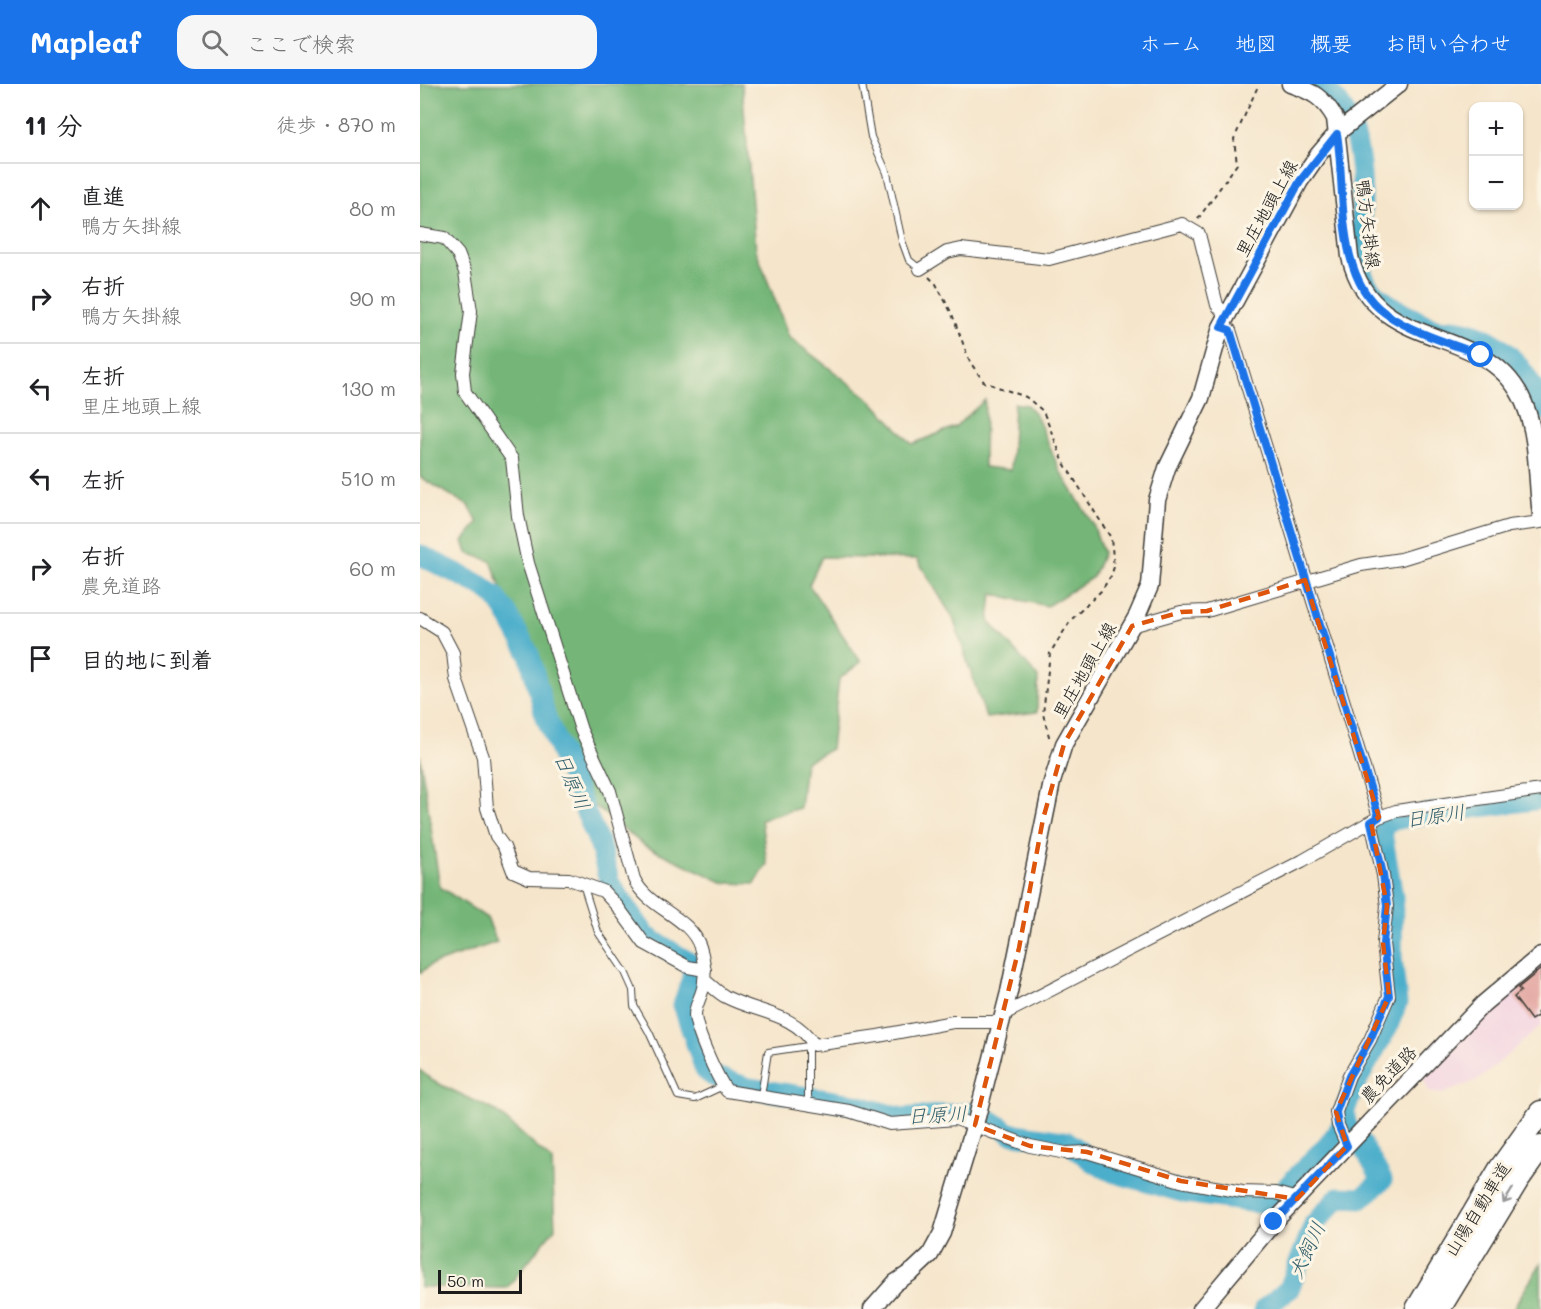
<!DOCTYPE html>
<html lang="ja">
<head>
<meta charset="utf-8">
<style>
	body { margin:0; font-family:Mali,"Klee One",sans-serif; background:#f6f6f6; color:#202124 }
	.controls { position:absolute; right:18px; top:18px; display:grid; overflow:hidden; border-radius:12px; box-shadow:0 2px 4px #0004 }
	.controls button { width:54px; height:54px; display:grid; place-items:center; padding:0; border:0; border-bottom:2px solid #e0e0e0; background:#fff; color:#202124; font:30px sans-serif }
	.scale { position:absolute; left:18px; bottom:15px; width:84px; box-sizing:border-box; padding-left:6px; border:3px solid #1c1c1c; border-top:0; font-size:16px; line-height:21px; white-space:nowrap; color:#1c1c1c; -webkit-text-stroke:4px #fcf5e5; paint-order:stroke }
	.stop { position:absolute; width:18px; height:18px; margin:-14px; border:4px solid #1a73e8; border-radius:50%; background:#fff }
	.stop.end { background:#1a73e8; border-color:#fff; box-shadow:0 2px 6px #0008 }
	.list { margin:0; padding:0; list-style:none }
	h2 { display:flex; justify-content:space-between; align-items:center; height:78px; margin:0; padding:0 24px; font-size:26px }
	h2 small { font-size:20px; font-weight:400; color:#757577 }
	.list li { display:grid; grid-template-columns:39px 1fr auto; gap:18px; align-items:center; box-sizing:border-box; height:90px; padding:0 24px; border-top:2px solid #e0e0e0 }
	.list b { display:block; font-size:22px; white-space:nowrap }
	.list p { margin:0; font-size:20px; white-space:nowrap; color:#757577 }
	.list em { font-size:20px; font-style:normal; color:#757577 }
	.icon { flex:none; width:33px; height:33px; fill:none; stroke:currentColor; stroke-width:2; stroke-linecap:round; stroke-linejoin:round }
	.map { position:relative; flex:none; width:1121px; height:1225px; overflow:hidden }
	header { display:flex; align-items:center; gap:36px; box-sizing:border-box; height:84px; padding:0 30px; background:#1a73e8; color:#fff }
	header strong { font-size:28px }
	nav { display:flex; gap:33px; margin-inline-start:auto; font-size:21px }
	.search { width:420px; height:54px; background:#f6f6f6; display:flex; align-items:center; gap:15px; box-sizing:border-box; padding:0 21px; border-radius:18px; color:#757577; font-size:22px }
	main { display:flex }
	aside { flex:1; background:#fff }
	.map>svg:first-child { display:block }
</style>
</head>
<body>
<header>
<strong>Mapleaf</strong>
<div class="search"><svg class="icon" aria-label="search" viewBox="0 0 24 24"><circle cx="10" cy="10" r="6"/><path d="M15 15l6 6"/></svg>ここで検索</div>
<nav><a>ホーム</a><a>地図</a><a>概要</a><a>お問い合わせ</a></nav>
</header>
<main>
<aside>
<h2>11 分<small>徒歩 · 870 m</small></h2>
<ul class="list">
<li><svg class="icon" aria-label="ahead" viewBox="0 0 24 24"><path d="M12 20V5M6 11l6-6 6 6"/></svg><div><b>直進</b><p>鴨方矢掛線</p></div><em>80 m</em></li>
<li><svg class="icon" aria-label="right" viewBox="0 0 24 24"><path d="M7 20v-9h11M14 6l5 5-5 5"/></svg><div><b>右折</b><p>鴨方矢掛線</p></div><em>90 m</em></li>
<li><svg class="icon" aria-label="left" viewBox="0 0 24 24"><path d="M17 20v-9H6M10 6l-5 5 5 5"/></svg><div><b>左折</b><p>里庄地頭上線</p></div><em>130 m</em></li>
<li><svg class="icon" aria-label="left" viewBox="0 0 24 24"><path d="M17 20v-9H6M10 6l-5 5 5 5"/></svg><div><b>左折</b></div><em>510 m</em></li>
<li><svg class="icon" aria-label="right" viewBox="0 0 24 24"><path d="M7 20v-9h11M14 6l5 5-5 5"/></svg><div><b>右折</b><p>農免道路</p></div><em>60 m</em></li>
<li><svg class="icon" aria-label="arrive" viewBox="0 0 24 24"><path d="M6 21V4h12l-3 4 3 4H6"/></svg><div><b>目的地に到着</b></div></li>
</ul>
</aside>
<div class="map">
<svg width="1121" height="1225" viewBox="0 0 1121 1225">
	<rect width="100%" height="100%" fill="#fcf5e5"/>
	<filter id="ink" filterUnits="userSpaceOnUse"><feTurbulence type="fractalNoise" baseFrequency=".0167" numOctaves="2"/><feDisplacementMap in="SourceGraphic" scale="12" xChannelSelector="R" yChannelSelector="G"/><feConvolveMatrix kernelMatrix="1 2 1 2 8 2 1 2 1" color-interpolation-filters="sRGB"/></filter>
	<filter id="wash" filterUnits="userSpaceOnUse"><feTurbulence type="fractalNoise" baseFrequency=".008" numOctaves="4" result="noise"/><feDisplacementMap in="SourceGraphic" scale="24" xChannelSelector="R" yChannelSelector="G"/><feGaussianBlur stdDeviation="1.35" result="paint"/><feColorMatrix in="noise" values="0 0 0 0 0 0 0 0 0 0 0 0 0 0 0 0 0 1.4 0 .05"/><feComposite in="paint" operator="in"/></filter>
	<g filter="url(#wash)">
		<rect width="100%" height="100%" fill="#f5e5cb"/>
		<path fill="#f2cfe1" d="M 1121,879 L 1121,942 L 1060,995 L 1022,1010 L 1009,1008 L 1003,993 L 1073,919 Z"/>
		<path fill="#74b678" stroke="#48694a" stroke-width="1.5" d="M 0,0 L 322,0 L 336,166 L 369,253 L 452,317 L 492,360 L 535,343 L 565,316 L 564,383 L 591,386 L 594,319 L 607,321 L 616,331 L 640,387 L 673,440 L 683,469 L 673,493 L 627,522 L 572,510 L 569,537 L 618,593 L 617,628 L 566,634 L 533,534 L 497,475 L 402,473 L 389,501 L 441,578 L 419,595 L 411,665 L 385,678 L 380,724 L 341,735 L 347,780 L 335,800 L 305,799 L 225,762 L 171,719 L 134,629 L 112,556 L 82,506 L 71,477 L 47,469 L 43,457 L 58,439 L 49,422 L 0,393 Z
			M 0,671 L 20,803 L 67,834 L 77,858 L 11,881 L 0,889 Z
			M 0,986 L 13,997 L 76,1027 L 132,1077 L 135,1144 L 87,1204 L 0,1203 Z
			M 1121,1179 L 1121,1225 L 1093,1225 Z"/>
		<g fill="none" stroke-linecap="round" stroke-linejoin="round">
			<path stroke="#4caecb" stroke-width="21" d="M 898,0 C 945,30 943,97 941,146 C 941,163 937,184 947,200 C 954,212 967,219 978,226 C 991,233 1005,242 1019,246 C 1024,247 1028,245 1032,245 C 1078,249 1109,285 1121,326
				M 0,471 L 62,502 L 75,512 L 85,526 L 109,570 L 125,631 L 180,762 L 190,800 L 226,852 L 270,879 L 273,891 L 263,921 L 285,986 L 293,992 L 329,1004 L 433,1020 L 482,1034 L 558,1028 L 590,1049 L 648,1058 L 673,1078 L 695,1089 L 765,1109 L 837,1119 L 854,1116 L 911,1057 L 925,1037 L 925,1026 L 934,1002 L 967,944 L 977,919 L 972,873 L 973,812 L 962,749 L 964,738 L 1005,730 L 1121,715
				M 844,1225 L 869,1205 L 894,1140 L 919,1113 L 942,1114 L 962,1096 L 941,1059 L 929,1048 L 926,1038"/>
		</g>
		<g id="blocks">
			<path fill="#e2a39e" d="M 1121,885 L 1121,924 L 1117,929 L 1119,931 L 1111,936 L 1094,913 L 1101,907 L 1098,904 Z"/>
		</g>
	</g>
	<g filter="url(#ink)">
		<use href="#blocks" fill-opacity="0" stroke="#3d3a36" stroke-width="1.5"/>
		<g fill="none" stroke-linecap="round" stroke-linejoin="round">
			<defs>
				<path id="lane" d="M 442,0 L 451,53 L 467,89 L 482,157 L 489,176 L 500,185
					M 163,800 L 178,848 L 205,888 L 213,906 L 214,922 L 229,948 L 258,1012 L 275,1015 L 303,1002
					M 341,1012 L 348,968 L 388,962
					M 388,1020 L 388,962 L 391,962"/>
				<path id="street" d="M 0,150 L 24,154 L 38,170 L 45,188 L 51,227 L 43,289 L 45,308 L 92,375 L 98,432 L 108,479 L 161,646 L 190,707 L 214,795 C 228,825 270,832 280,863 C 284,876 286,891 283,904 C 281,913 275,922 275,931 C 276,947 297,994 307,1007 L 429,1027 L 470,1040 L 536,1035 L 610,1062 L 646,1069 L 667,1068 L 761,1097 L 822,1108 L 856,1109 L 877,1115
					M 500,185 L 527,168 L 541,165 L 629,175 L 762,140 L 779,150 L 797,221 L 807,233
					M 801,243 L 810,246 L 959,733
					M 0,534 L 22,548 L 33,569 L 36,595 L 63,673 L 67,724 L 76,752 L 84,763 L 93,787 L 109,794 L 149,795 L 183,807 L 197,822 L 224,859 L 268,883 L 285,886
					M 712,542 L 761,528 L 787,527 L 941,481 L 981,475 L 1089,442 L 1121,438
					M 284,896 C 291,901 298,909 306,913 C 336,929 374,928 394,961 L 458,952 L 533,938 L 581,938
					M 584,930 L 882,777 L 959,733 L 976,727 L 1121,706
					M 927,1062 L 918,1041 L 916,1028 L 929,992 L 950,956 L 969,912 L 963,859 L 967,822 L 963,791 L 951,738"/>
				<path id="secondary" d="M 870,0 C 893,8 903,13 915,34 L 930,173 C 955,274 1069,235 1104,319 C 1119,354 1116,394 1121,431
					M 452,1225 L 475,1199 L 493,1187 L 510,1171 L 522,1149 L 557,1033 L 589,908 L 632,698 L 644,660 L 717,532 L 730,502 L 737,416 L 747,384 L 781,314 L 801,243 L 880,97 L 898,71 L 917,49 L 979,0
					M 781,1225 L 854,1138 L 1063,920 L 1121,871"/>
				<path id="highway" d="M 997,1225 L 1080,1085 L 1121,1028
					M 1019,1225 L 1097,1097 L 1121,1063"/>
			</defs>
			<use href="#lane" stroke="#3d3a36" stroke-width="8"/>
			<use href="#street" stroke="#3d3a36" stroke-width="14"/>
			<use href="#secondary" stroke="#3d3a36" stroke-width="19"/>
			<use href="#highway" stroke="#3d3a36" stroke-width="25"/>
			<path stroke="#3d3a36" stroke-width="2" stroke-dasharray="4.5 4.5" stroke-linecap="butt" d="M 778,135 L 817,80 L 814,55 L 839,0
				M 509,193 L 516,200 L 532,230 L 550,278 L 564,298 L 606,313 L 623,327 L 644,379 L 691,454 L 694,483 L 691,492 L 681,507 L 651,536 L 630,569 L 623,630 L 630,656"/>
			<use href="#lane" stroke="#fff" stroke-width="6"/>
			<use href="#street" stroke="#fff" stroke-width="12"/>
			<use href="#secondary" stroke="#fff" stroke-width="16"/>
			<use href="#highway" stroke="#fff" stroke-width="22"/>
		</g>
		<defs><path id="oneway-shaft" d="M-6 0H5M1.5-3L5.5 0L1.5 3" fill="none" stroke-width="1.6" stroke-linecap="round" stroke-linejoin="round" transform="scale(1.5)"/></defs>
		<use stroke="#999" href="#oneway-shaft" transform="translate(1088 1112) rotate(122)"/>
	</g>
	<g fill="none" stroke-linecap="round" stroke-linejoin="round" filter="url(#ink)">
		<path stroke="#1a73e8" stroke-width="8" d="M 854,1138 L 927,1062 L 918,1041 L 916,1028 L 929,992 L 950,956 L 969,912 L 963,859 L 967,822 L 963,790 L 951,738 L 959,733 L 810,246 L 801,243 L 880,97 L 917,50 C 926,105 914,193 965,229 C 993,249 1029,259 1061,271"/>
	</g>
	<path fill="none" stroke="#de560d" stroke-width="4.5" stroke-dasharray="12 8" stroke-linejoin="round" d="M 885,496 L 959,733 L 951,738 L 967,822 L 963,859 L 969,912 L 916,1028 L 927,1062 L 877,1115 L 761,1097 L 667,1068 L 610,1062 L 555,1041 L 599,864 L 623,735 L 644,660 L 712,542 L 761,528 L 787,527 Z"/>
	<g text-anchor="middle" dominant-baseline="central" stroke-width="6" stroke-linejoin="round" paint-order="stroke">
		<g font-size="18" fill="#1c1c1c" stroke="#fcf5e5">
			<text transform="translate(846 124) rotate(-61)">里庄地頭上線</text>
			<text transform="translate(949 140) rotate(83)">鴨方矢掛線</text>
			<text transform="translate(664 586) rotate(-60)">里庄地頭上線</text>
			<text transform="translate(968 990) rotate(-46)">農免道路</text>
			<text transform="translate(1057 1125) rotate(-58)">山陽自動車道</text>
		</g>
		<g font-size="20" font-style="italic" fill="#325e6b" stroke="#fcf5e5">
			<text transform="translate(153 697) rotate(67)">日原川</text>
			<text transform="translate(1015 731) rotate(-8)">日原川</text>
			<text transform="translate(517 1030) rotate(-3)">日原川</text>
			<text transform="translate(886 1166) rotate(-65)">犬飼川</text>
		</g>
	</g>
</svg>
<div class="controls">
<button>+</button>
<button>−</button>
</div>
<div class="scale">50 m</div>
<div class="stop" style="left:1061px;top:271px"></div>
<div class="stop end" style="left:854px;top:1138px"></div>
</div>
</main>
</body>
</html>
